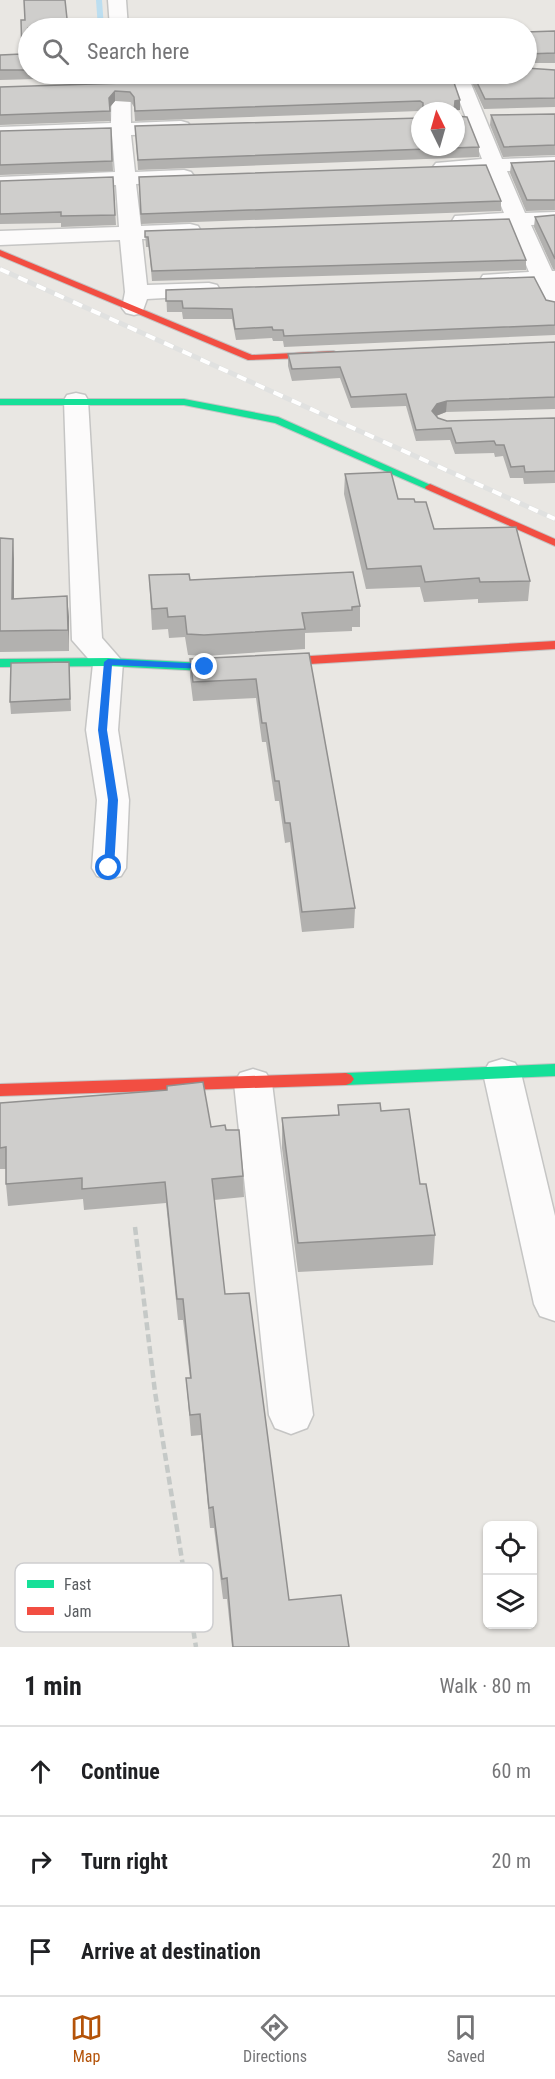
<!DOCTYPE html>
<html lang="en">
<head>
<meta charset="utf-8">
<style>
	body { margin:0; font-family:"Roboto Condensed",sans-serif; background:#f2f2f2; color:#202124 }
	.controls { position:absolute; right:18px; bottom:18px; display:grid; overflow:hidden; border-radius:9px; box-shadow:0 2px 4px #0004 }
	.controls button { width:54px; height:54px; display:grid; place-items:center; padding:0; border:0; border-bottom:2px solid #e0e0e0; background:#fff; color:#202124; font:30px sans-serif }
	.compass { position:absolute; left:411px; top:102px; width:54px; height:54px; border-radius:50%; background:#fff; box-shadow:0 2px 4px #0004; rotate:355deg }
	.stop { position:absolute; width:18px; height:18px; margin:-14px; border:4px solid #1a73e8; border-radius:50%; background:#fff }
	.stop.end { background:#1a73e8; border-color:#fff; box-shadow:0 2px 6px #0008 }
	.list { margin:0; padding:0; list-style:none }
	h2 { display:flex; justify-content:space-between; align-items:center; height:78px; margin:0; padding:0 24px; font-size:26px }
	h2 small { font-size:20px; font-weight:400; color:#757577 }
	.list li { display:grid; grid-template-columns:39px 1fr auto; gap:18px; align-items:center; box-sizing:border-box; height:90px; padding:0 24px; border-top:2px solid #e0e0e0 }
	.list b { display:block; font-size:22px; white-space:nowrap }
	.list em { font-size:20px; font-style:normal; color:#757577 }
	.icon { flex:none; width:33px; height:33px; fill:none; stroke:currentColor; stroke-width:2; stroke-linecap:round; stroke-linejoin:round }
	.map { position:relative; flex:none; width:555px; height:1647px; overflow:hidden }
	.search { position:absolute; background:#fff; box-shadow:0 2px 4px #0004; left:18px; right:18px; top:18px; height:66px; display:flex; align-items:center; gap:15px; box-sizing:border-box; padding:0 21px; border-radius:33px; color:#757577; font-size:22px }
	.sheet { height:348px; background:#fff }
	nav { display:flex; justify-content:space-around; align-items:center; box-sizing:border-box; height:84px; border-top:2px solid #e0e0e0; background:#fff; font-size:16px; color:#757577 }
	nav a { display:grid; justify-items:center; gap:3px }
	nav .on { color:#b45309 }
	.map>svg:first-child { display:block }
</style>
</head>
<body>
<div class="map">
<svg width="555" height="1647" viewBox="0 0 555 1647">
	<rect width="100%" height="100%" fill="#e9e7e3"/>
	<g fill="none" stroke-linecap="round" stroke-linejoin="round">
		<path fill="#bcdef0" fill-rule="evenodd" d="M 96,0 L 102,0 L 104,28 L 98,28 Z"/>
		<defs>
			<path id="street" d="M 108,0 L 126,0 L 128,28 L 110,28 Z
				M 112,74 L 130,74 L 131,123 L 181,121 L 188,123 L 191,127 L 188,131 L 181,133 L 131,135 L 135,172 L 184,170 L 191,172 L 194,176 L 191,180 L 184,182 L 136,184 L 141,226 L 190,224 L 198,226 L 201,231 L 198,236 L 190,238 L 142,239 L 147,285 L 209,283 L 217,285 L 220,290 L 217,295 L 147,299 L 142,313 L 134,315 L 126,313 L 122,308 L 125,292 L 120,240 L 0,245 L 0,231 L 119,227 L 116,185 L 0,189 L 0,177 L 115,172 L 112,135 L 0,139 L 0,127 L 111,123 Z
				M 449,74 L 467,74 L 502,159 L 555,157 L 555,169 L 507,171 L 525,213 L 555,212 L 555,224 L 531,225 L 552,271 L 555,271 L 555,312 L 547,310 L 535,285 L 491,287 L 483,285 L 480,280 L 483,275 L 529,272 L 510,226 L 463,227 L 455,226 L 452,221 L 455,216 L 504,213 L 487,172 L 436,171 L 433,167 L 436,163 L 482,159 Z
				M 76,393 L 85,395 L 88,400 L 102,638 L 123,662 L 118,730 L 129,800 L 126,868 L 121,876 L 109,879 L 97,876 L 92,868 L 97,800 L 86,730 L 93,664 L 72,640 L 64,400 L 67,395 Z
				M 502,1059 L 515,1063 L 521,1073 L 555,1216 L 555,1321 L 540,1316 L 534,1304 L 483,1073 L 489,1063 Z
				M 253,1069 L 266,1073 L 272,1083 L 313,1415 L 307,1428 L 291,1434 L 275,1428 L 269,1415 L 234,1083 L 240,1073 Z"/>
			<path id="fast" d="M 0,399 L 184,399 L 278,417 L 435,487 L 434,489 L 426,489 L 275,423 L 184,405 L 0,405 Z
				M 108,658 L 205,663 L 277,658 L 283,662 L 277,666 L 205,671 L 108,666 L 0,667 L 0,659 Z
				M 555,1064 L 555,1076 L 346,1085 L 341,1083 L 338,1079 L 341,1075 L 346,1073 Z"/>
			<path id="jam" d="M 0,250 L 252,355 L 334,351 L 339,354 L 334,357 L 248,360 L 0,256 Z
				M 430,484 L 555,539 L 555,546 L 426,489 L 425,487 Z
				M 555,641 L 555,649 L 277,666 L 271,662 L 277,658 Z
				M 346,1073 L 351,1075 L 354,1079 L 351,1083 L 346,1085 L 0,1096 L 0,1084 Z"/>
		</defs>
		<use href="#street" stroke="#c5c5c4" stroke-width="3"/>
		<use href="#fast" stroke="#c4c4c4" stroke-width="2"/>
		<use href="#jam" stroke="#c4c4c4" stroke-width="2"/>
		<path stroke="#c5c9c7" stroke-width="4.5" stroke-dasharray="8 4" stroke-linecap="butt" d="M 135,1227 L 155,1392 L 196,1647"/>
		<use href="#street" fill="#fcfbfb" fill-rule="evenodd"/>
		<use href="#fast" fill="#16e098" fill-rule="evenodd"/>
		<use href="#jam" fill="#f24e42" fill-rule="evenodd"/>
		<defs>
			<path id="rail" d="M 0,269 L 555,519"/>
		</defs>
		<use href="#rail" stroke="#e0e1e0" stroke-width="5"/>
		<use href="#rail" stroke="#fff" stroke-width="4" stroke-dasharray="10" stroke-linecap="butt"/>
	</g>
	<path fill="#b2b1af" d="M 28,28 L 28,74 L 222,74 L 0,80 L 0,55 L 22,54 Z
		M 555,31 L 555,63 L 526,63 L 526,32 Z
		M 555,70 L 555,107 L 484,109 L 468,74 L 526,74 Z
		M 401,74 L 460,110 L 454,111 L 420,111 L 135,121 L 134,107 L 131,102 L 115,101 L 110,107 L 111,121 L 0,125 L 0,87 Z
		M 555,114 L 555,155 L 503,157 L 490,125 L 491,115 Z
		M 135,126 L 479,147 L 479,157 L 138,170 Z
		M 111,128 L 113,171 L 0,175 L 0,131 Z
		M 555,161 L 555,210 L 526,211 L 510,173 L 511,163 Z
		M 113,177 L 116,225 L 61,227 L 61,223 L 0,224 L 0,181 Z
		M 139,177 L 501,201 L 501,211 L 141,224 Z
		M 555,215 L 555,270 L 553,269 L 534,227 L 535,217 Z
		M 145,231 L 526,260 L 526,270 L 152,281 L 149,247 L 146,247 Z
		M 166,290 L 546,300 L 555,302 L 555,335 L 284,347 L 283,341 L 273,341 L 272,338 L 236,340 L 232,319 L 183,319 L 182,312 L 167,312 Z
		M 555,342 L 555,409 L 446,412 L 436,416 L 438,418 L 447,421 L 555,418 L 555,483 L 524,484 L 523,478 L 510,478 L 503,456 L 495,457 L 494,453 L 455,454 L 450,440 L 416,441 L 406,406 L 351,408 L 340,378 L 292,381 L 288,366 L 288,354 Z
		M 345,474 L 398,499 L 415,502 L 434,529 L 530,581 L 528,601 L 478,603 L 478,599 L 424,602 L 420,587 L 366,589 L 344,494 Z
		M 0,538 L 14,559 L 14,599 L 67,596 L 69,651 L 0,652 Z
		M 149,575 L 190,580 L 360,606 L 360,627 L 352,627 L 352,631 L 305,633 L 305,649 L 205,656 L 188,655 L 185,637 L 169,638 L 168,629 L 152,630 Z
		M 309,653 L 355,908 L 354,928 L 302,932 L 290,842 L 285,843 L 279,801 L 275,801 L 266,742 L 262,742 L 256,698 L 193,701 L 190,677 L 190,659 Z
		M 69,662 L 71,711 L 11,714 L 10,702 Z
		M 167,1086 L 211,1127 L 226,1130 L 243,1176 L 244,1197 L 214,1200 L 225,1294 L 289,1600 L 349,1647 L 232,1647 L 227,1599 L 223,1599 L 214,1528 L 210,1528 L 201,1435 L 191,1436 L 186,1378 L 190,1378 L 183,1320 L 178,1320 L 166,1203 L 84,1210 L 83,1199 L 8,1206 L 6,1184 L 6,1169 L 0,1169 L 0,1103 L 167,1090 Z
		M 338,1105 L 381,1111 L 420,1184 L 435,1235 L 433,1265 L 298,1272 L 282,1148 L 282,1118 L 338,1116 Z"/>
	<path fill="#91908f" d="M 115,91 L 115,101 L 110,107 L 109,98 Z
		M 460,100 L 460,110 L 454,110 L 455,101 Z
		M 447,401 L 446,412 L 436,416 L 432,411 L 437,404 Z
		M 13,539 L 14,559 L 14,620 L 12,599 Z
		M 67,596 L 69,617 L 69,651 L 68,630 Z"/>
	<path fill="#cfcecc" stroke="#91908f" stroke-width="1.5" d="M 24,0 L 65,0 L 68,28 L 28,28 L 28,70 L 0,70 L 0,55 L 22,54 L 21,20 L 25,20 Z
		M 555,31 L 555,53 L 526,54 L 526,32 Z
		M 526,68 L 555,70 L 555,98 L 485,99 L 473,74 L 526,74 Z
		M 401,74 L 451,74 L 460,100 L 455,101 L 454,111 L 423,111 L 423,103 L 420,101 L 135,111 L 134,97 L 130,92 L 115,91 L 109,98 L 110,111 L 0,115 L 0,87 Z
		M 555,114 L 555,145 L 504,147 L 491,115 Z
		M 456,116 L 467,117 L 479,147 L 138,160 L 135,126 L 420,118 L 420,147 L 456,147 Z
		M 111,128 L 112,161 L 0,165 L 0,131 Z
		M 555,161 L 555,200 L 527,200 L 511,163 Z
		M 486,165 L 501,201 L 141,214 L 139,177 Z
		M 113,177 L 115,215 L 61,216 L 61,212 L 0,214 L 0,181 Z
		M 555,215 L 555,259 L 535,217 Z
		M 509,219 L 526,260 L 152,271 L 148,237 L 145,237 L 145,231 Z
		M 534,277 L 546,300 L 555,302 L 555,325 L 284,336 L 283,330 L 273,330 L 272,327 L 235,329 L 232,309 L 183,308 L 182,301 L 166,301 L 166,290 Z
		M 555,342 L 555,397 L 447,401 L 437,404 L 432,411 L 438,418 L 447,421 L 555,418 L 555,471 L 525,472 L 524,466 L 511,467 L 504,445 L 496,445 L 494,441 L 456,443 L 451,428 L 416,430 L 406,394 L 351,397 L 340,367 L 292,369 L 288,354 Z
		M 391,472 L 398,499 L 414,499 L 415,502 L 426,502 L 434,529 L 516,527 L 530,581 L 480,582 L 479,578 L 425,582 L 421,566 L 367,569 L 345,474 Z
		M 0,538 L 13,539 L 12,599 L 67,596 L 68,630 L 0,631 Z
		M 353,572 L 360,606 L 352,607 L 352,610 L 302,613 L 305,629 L 204,635 L 187,634 L 185,616 L 168,617 L 167,608 L 152,609 L 149,575 L 189,574 L 190,580 Z
		M 309,653 L 355,908 L 302,912 L 290,823 L 285,823 L 279,781 L 275,781 L 266,723 L 262,723 L 256,679 L 193,682 L 190,659 Z
		M 69,662 L 70,699 L 10,702 L 11,663 Z
		M 203,1082 L 211,1127 L 225,1125 L 226,1130 L 239,1130 L 243,1176 L 212,1179 L 225,1294 L 249,1293 L 289,1600 L 341,1595 L 349,1647 L 233,1647 L 227,1578 L 222,1579 L 213,1507 L 209,1508 L 200,1414 L 190,1415 L 186,1378 L 191,1378 L 183,1299 L 177,1299 L 165,1182 L 82,1189 L 82,1178 L 6,1184 L 6,1147 L 0,1148 L 0,1103 L 167,1090 L 167,1086 Z
		M 380,1103 L 381,1111 L 409,1109 L 420,1184 L 426,1184 L 435,1235 L 298,1243 L 282,1118 L 339,1115 L 338,1105 Z"/>
	<path fill="#1a73e8" d="M 108,659 L 205,664 L 209,667 L 205,669 L 112,665 L 107,730 L 118,800 L 114,868 L 109,871 L 104,868 L 108,800 L 98,730 L 104,662 Z"/>
	<rect x="15" y="1563" width="198" height="69" rx="9" fill="#fff" stroke="#ceced0" stroke-width="1.5"/>
	<rect x="27" y="1580" width="27" height="8" fill="#16e098"/>
	<rect x="27" y="1607" width="27" height="8" fill="#f24e42"/>
	<g font-size="16" fill="#5a5d61">
		<text x="64" y="1590">Fast</text>
		<text x="64" y="1617">Jam</text>
	</g>
</svg>
<div class="controls">
<button><svg class="icon" aria-label="locate" viewBox="0 0 24 24"><circle cx="12" cy="12" r="6"/><path d="M12 2v4M12 18v4M2 12h4M18 12h4"/></svg></button>
<button><svg class="icon" aria-label="layers" viewBox="0 0 24 24"><path d="M12 4l9 5-9 5-9-5zM3 14l9 5 9-5"/></svg></button>
</div>
<svg class="compass" viewBox="-18 -18 36 36"><path d="M0-13l5 13h-10z" fill="#e53935"/><path d="M0 13l5-13h-10z" fill="#757577"/></svg>
<div class="stop" style="left:109px;top:868px"></div>
<div class="stop end" style="left:205px;top:667px"></div>
<div class="search"><svg class="icon" aria-label="search" viewBox="0 0 24 24"><circle cx="10" cy="10" r="6"/><path d="M15 15l6 6"/></svg>Search here</div>
</div>
<section class="sheet">
<h2>1 min<small>Walk · 80 m</small></h2>
<ul class="list">
<li><svg class="icon" aria-label="ahead" viewBox="0 0 24 24"><path d="M12 20V5M6 11l6-6 6 6"/></svg><div><b>Continue</b></div><em>60 m</em></li>
<li><svg class="icon" aria-label="right" viewBox="0 0 24 24"><path d="M7 20v-9h11M14 6l5 5-5 5"/></svg><div><b>Turn right</b></div><em>20 m</em></li>
<li><svg class="icon" aria-label="arrive" viewBox="0 0 24 24"><path d="M6 21V4h12l-3 4 3 4H6"/></svg><div><b>Arrive at destination</b></div></li>
</ul>
</section>
<nav>
<a class="on"><svg class="icon" aria-label="map" viewBox="0 0 24 24"><path d="M3 6l6-2 6 2 6-2v14l-6 2-6-2-6 2zM9 4v14M15 6v14"/></svg>Map</a>
<a><svg class="icon" aria-label="directions" viewBox="0 0 24 24"><path d="M12 3l9 9-9 9-9-9zM9 14v-3h6M13 9l2 2-2 2"/></svg>Directions</a>
<a><svg class="icon" aria-label="saved" viewBox="0 0 24 24"><path d="M7 4h10v16l-5-4-5 4z"/></svg>Saved</a>
</nav>
</body>
</html>
